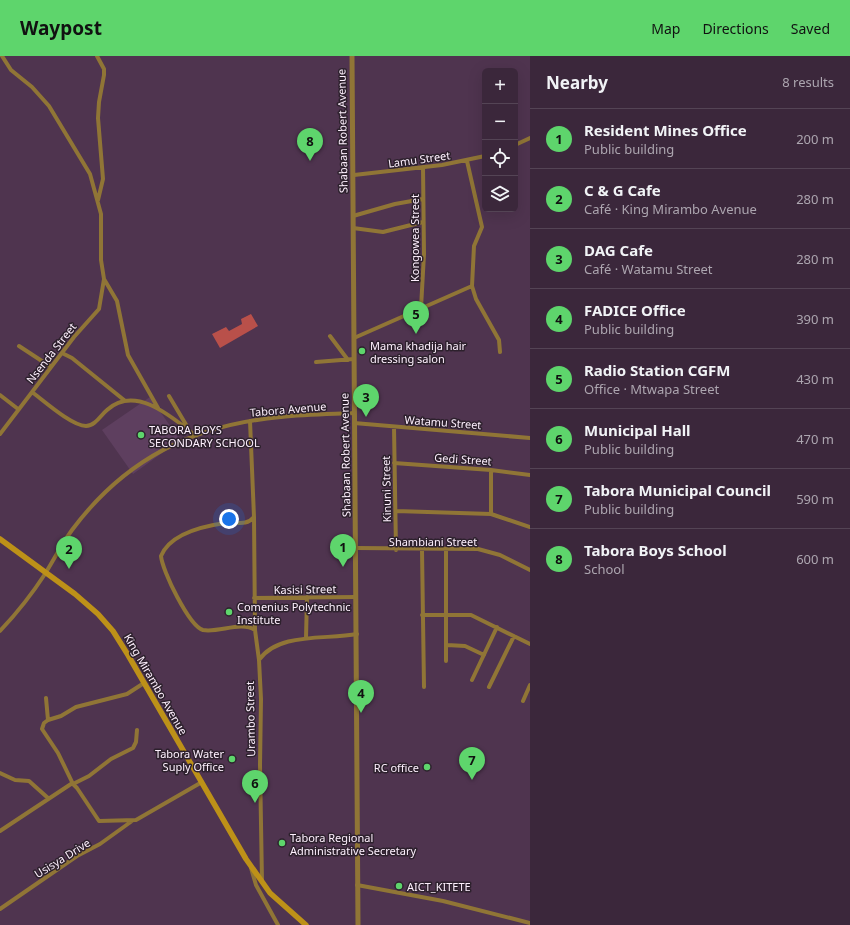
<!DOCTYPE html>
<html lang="en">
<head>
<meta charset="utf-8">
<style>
	body { margin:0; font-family:"Noto Sans",sans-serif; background:#422f42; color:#f1f3f6 }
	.controls { position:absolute; right:12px; top:12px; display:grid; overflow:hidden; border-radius:6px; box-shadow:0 4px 16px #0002 }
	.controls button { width:36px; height:36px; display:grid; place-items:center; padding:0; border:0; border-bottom:1px solid #544455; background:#3b273b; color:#f1f3f6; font:20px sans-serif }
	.you { position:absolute; left:229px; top:463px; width:14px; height:14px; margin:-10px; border:3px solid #fff; border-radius:50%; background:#1a73e8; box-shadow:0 0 0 6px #1a73e833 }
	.badge { display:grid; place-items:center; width:26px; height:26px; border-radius:50%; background:#5ed56c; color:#111; font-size:13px; font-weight:700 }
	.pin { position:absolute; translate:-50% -33px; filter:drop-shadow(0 1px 2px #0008) }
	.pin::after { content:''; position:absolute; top:21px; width:14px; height:12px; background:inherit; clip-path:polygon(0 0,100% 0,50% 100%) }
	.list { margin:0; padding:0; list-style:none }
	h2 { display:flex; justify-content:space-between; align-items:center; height:52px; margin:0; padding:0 16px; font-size:17px }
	h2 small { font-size:13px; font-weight:400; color:#aca5af }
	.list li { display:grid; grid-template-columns:26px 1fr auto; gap:12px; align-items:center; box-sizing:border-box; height:60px; padding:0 16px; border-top:1px solid #544455 }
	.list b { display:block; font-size:15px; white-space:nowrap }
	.list p { margin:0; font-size:13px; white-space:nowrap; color:#aca5af }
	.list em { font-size:13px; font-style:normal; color:#aca5af }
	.icon { flex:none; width:22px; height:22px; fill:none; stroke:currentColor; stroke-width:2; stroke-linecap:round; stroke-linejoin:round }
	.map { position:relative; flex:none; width:530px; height:869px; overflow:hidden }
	header { display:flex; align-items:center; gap:24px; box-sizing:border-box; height:56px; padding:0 20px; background:#5ed56c; color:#111 }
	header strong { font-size:19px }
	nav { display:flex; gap:22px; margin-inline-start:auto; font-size:14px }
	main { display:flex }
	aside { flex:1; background:#3b273b }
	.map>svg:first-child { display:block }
</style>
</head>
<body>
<header>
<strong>Waypost</strong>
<nav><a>Map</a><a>Directions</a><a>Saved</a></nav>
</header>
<main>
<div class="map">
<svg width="530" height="869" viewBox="0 0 530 869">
	<rect width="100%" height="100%" fill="#4f344f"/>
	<path fill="#5e3f5f" d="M 150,341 L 180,384 L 133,418 L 102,374 Z"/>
	<path fill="#b9504a" d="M 251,258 L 258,270 L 220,292 L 212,278 L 226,271 L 229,275 L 242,268 L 241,263 Z"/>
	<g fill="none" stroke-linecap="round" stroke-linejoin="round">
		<path stroke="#907536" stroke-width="4" d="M 2,0 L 11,14 L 32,31 L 49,50 L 90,118 L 101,158 L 101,204 L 104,223 L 117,245 L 128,299 L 158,352
			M 97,0 L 104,13 L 104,19 L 99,46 L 98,62 L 103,123 L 98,144
			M 515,89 L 530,82
			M 467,105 L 482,171 L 474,190 L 472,230 L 476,243 L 499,284 L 500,296
			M 354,119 L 442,109 L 485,100
			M 353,160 L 395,148 L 423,143
			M 353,172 L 383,176 L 423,166
			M 421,252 L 424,198 L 423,111
			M 330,280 L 348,304
			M 354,282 L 472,230
			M 19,290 L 51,311
			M 62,297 L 72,302 L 124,344
			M 316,306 L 354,303
			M 32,336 C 44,345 72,370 86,370 C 95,370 101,359 107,354 C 136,328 173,362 196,380
			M 0,339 L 18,353
			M 169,340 L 188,372
			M 250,365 L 254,461 L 255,574 L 259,604
			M 354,367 L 530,382
			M 394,371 L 396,494
			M 0,378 L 74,281 L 99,253 L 104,223
			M 394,407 L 491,414 L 530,419
			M 491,414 L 491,458
			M 396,455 L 491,458 L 530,471
			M 254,461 C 246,471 235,465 225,467 C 204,470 170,478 161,500 C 162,514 189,570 203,574 C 219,577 241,565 255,574
			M 356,492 L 478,493 L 500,499 L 530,514
			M 446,493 L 446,605
			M 422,494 L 424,631
			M 254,542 L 356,541
			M 422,559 L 471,559 L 530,588
			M 0,575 C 17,557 32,538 45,518 C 54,503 62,488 72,474 C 125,403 193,369 281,361 C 305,358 330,358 354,357
			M 306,582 L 307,541
			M 447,589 L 465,590 L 484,599
			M 472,624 L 497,571
			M 489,631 L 514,580
			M 46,642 L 48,664
			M 523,645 L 530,629
			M 137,674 L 136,686 L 133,692 L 111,703 L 89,720 L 73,728 L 58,697 L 42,673 L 44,667 L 48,664 L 61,660 L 76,651 L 127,638 L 144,627
			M 0,717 L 15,724 L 29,725 L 48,742
			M 0,775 L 71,728 L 73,728 L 77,732 L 99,765 L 136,764 L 202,726
			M 251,812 L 256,829 L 278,869
			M 262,826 L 260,709 L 261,643 L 259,604 C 278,576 326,584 357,578
			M 357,829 L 443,845 L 530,867
			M 0,853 L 77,800 L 100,788 L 132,765"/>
		<path stroke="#907536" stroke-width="5" d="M 352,0 L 358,869"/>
		<path stroke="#bd9118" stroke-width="5.5" d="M 0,483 L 75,538 L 98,558 L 113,575 L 128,599 L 246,803 L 270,837 L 306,869"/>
	</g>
	<g fill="#5ed56c" stroke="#2d212d" stroke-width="1.5">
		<circle cx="362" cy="295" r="4"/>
		<circle cx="141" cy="379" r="4"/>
		<circle cx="229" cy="556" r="4"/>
		<circle cx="232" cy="703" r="4"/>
		<circle cx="427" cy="711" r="4"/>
		<circle cx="282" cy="787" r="4"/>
		<circle cx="399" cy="830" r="4"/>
	</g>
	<g text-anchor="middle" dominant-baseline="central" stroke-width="3" stroke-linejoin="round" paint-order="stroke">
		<g font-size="11" fill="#fef0fe" stroke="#2d212d">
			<text transform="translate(342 75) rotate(-91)">Shabaan Robert Avenue</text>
			<text transform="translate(419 103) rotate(-8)">Lamu Street</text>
			<text transform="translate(414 182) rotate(-90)">Kongowea Street</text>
			<text transform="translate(51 297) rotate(-52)">Nsenda Street</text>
			<text transform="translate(288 353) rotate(-5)">Tabora Avenue</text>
			<text transform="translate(443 366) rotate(4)">Watamu Street</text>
			<text transform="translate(345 399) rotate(-91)">Shabaan Robert Avenue</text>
			<text transform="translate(463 403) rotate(4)">Gedi Street</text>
			<text transform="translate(386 433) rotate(-91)">Kinuni Street</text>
			<text x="433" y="485">Shambiani Street</text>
			<text transform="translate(305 533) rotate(-1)">Kasisi Street</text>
			<text transform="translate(156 628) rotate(60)">King Mirambo Avenue</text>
			<text transform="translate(250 663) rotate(-91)">Urambo Street</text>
			<text transform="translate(62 802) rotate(-32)">Usisya Drive</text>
		</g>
		<g font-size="11" fill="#fef0fe" stroke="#2d212d" text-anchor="start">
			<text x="370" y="289">Mama khadija hair<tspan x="370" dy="13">dressing salon</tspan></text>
			<text x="149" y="373">TABORA BOYS<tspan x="149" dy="13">SECONDARY SCHOOL</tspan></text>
			<text x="237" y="550">Comenius Polytechnic<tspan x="237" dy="13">Institute</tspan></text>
			<text x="224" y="697" text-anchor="end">Tabora Water<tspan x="224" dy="13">Suply Office</tspan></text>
			<text x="419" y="711" text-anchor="end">RC office</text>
			<text x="290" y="781">Tabora Regional<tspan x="290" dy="13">Administrative Secretary</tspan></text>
			<text x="407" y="830">AICT_KITETE</text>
		</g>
	</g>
</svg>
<div class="controls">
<button>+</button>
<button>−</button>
<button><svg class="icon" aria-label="locate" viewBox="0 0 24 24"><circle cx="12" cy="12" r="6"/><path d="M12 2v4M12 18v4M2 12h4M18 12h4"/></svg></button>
<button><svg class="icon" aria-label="layers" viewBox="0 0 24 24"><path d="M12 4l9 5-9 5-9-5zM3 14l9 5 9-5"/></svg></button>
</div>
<div class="you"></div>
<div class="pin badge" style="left:343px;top:511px">1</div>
<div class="pin badge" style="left:69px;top:513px">2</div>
<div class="pin badge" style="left:366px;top:361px">3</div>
<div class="pin badge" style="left:361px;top:657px">4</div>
<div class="pin badge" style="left:416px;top:278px">5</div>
<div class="pin badge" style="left:255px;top:747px">6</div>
<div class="pin badge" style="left:472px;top:724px">7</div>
<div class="pin badge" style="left:310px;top:105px">8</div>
</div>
<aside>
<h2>Nearby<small>8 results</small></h2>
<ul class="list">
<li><span class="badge">1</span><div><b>Resident Mines Office</b><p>Public building</p></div><em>200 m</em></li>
<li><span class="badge">2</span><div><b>C &amp; G Cafe</b><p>Café · King Mirambo Avenue</p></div><em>280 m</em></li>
<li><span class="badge">3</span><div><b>DAG Cafe</b><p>Café · Watamu Street</p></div><em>280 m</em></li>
<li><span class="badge">4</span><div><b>FADICE Office</b><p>Public building</p></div><em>390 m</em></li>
<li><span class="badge">5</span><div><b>Radio Station CGFM</b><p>Office · Mtwapa Street</p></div><em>430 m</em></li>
<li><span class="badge">6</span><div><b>Municipal Hall</b><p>Public building</p></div><em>470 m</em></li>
<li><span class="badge">7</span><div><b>Tabora Municipal Council</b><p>Public building</p></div><em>590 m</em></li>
<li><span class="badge">8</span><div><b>Tabora Boys School</b><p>School</p></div><em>600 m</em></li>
</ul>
</aside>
</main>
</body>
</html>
